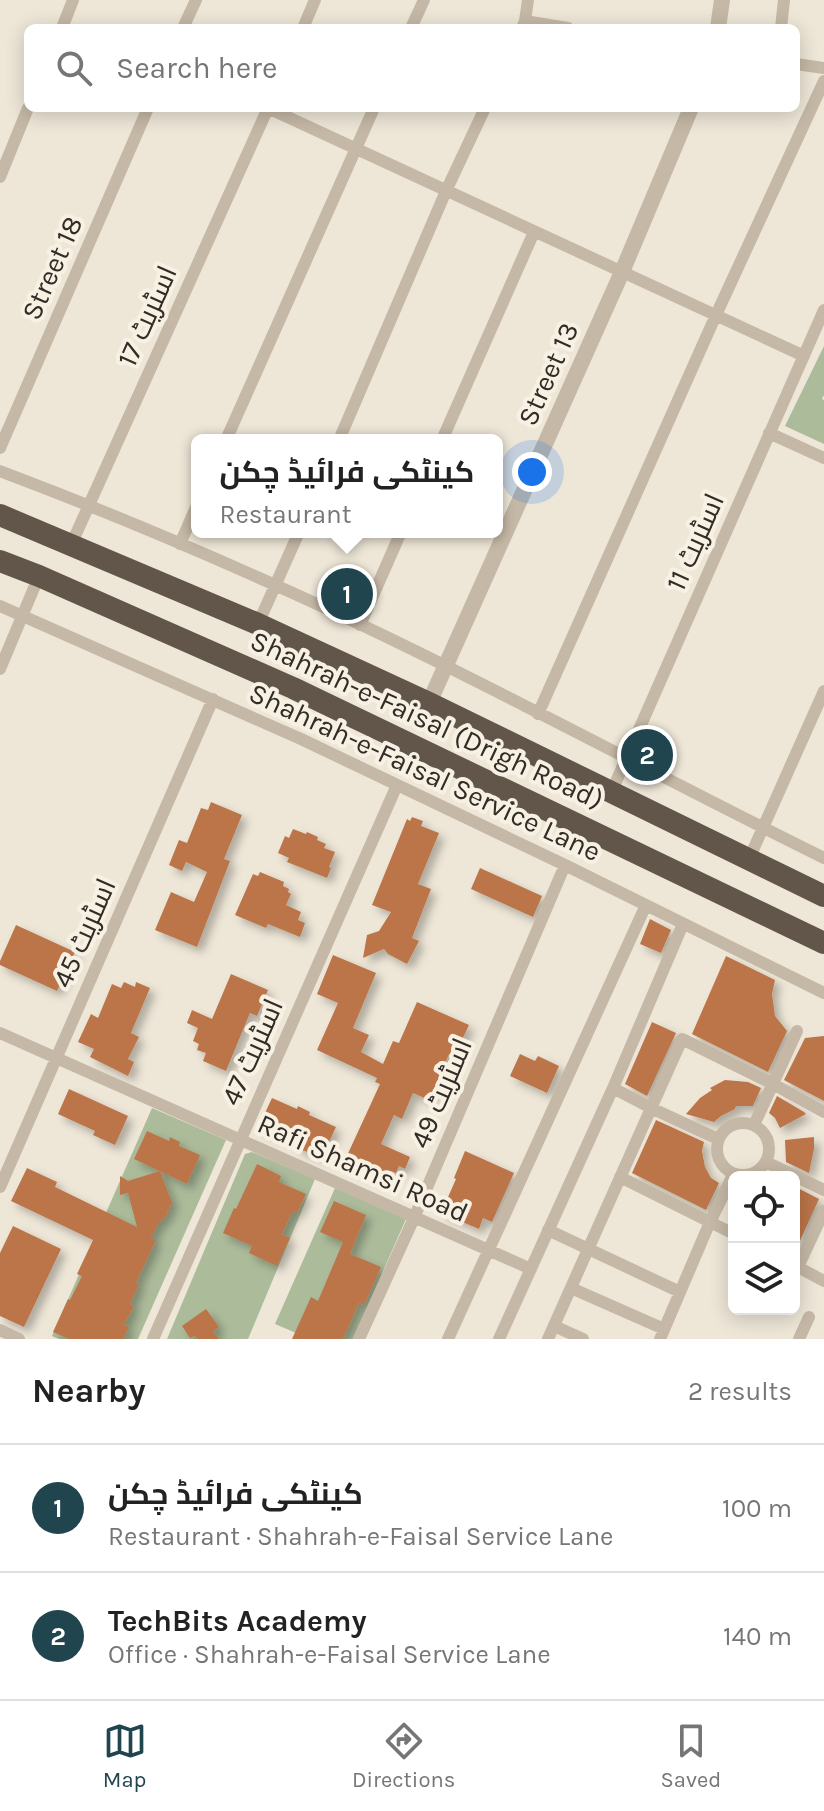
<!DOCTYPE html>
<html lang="en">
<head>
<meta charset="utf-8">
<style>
	body { margin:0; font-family:Karla,Cairo,sans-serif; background:#f6f6f6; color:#222 }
	.controls { position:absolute; right:24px; bottom:24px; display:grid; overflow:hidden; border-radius:12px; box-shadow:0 4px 20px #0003 }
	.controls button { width:72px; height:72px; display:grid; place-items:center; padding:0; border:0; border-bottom:2px solid #e0e0e0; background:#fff; color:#222; font:40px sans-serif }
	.you { position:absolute; left:532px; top:472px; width:28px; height:28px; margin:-20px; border:6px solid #fff; border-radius:50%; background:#1a73e8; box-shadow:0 0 0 12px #1a73e833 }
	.badge { display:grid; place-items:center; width:52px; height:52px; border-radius:50%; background:#20454f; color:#fff; font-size:26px; font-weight:700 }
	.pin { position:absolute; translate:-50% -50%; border:4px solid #fff; box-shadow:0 2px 8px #0006 }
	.popup { position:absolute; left:191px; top:434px; width:312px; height:104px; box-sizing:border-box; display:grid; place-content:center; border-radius:12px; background:#fff; filter:drop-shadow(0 2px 6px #0005); font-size:26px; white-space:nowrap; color:#767676 }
	.popup b { font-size:30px; color:#222 }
	.popup::after { content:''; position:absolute; left:50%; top:100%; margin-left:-16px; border:16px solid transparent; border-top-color:#fff }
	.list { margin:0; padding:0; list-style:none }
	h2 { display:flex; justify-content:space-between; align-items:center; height:104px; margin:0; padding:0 32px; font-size:34px }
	h2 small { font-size:26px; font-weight:400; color:#767676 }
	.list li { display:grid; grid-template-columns:52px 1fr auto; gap:24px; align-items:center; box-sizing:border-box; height:128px; padding:0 32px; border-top:2px solid #e0e0e0 }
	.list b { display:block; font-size:30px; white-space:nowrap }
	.list p { margin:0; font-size:26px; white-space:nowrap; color:#767676 }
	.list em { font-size:26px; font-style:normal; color:#767676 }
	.icon { flex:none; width:44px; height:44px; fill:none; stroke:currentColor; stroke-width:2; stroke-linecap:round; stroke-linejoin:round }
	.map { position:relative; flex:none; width:824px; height:1339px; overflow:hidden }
	.search { position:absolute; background:#fff; box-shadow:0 4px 20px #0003; left:24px; right:24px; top:24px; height:88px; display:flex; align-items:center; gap:20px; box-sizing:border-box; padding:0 28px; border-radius:12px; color:#767676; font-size:30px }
	.sheet { height:360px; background:#fff }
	nav { display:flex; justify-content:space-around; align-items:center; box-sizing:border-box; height:112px; border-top:2px solid #e0e0e0; background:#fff; font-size:22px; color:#767676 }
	nav a { display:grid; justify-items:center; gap:4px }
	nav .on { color:#20454f }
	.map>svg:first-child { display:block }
</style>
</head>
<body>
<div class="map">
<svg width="824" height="1339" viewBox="0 0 824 1339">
	<defs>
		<filter id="shadow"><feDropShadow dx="5.5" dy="5.5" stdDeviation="4" flood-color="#0004"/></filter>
	</defs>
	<rect width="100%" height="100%" fill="#eee7d8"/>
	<path fill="#acbb9a" d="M 824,346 L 824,395 L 822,399 L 824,400 L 824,444 L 785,426 Z
		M 152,1108 L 226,1140 L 138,1339 L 59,1339 L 52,1336 Z
		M 252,1152 L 315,1179 L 248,1339 L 167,1339 L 245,1154 Z
		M 335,1188 L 406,1219 L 353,1339 L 310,1339 L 275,1324 Z"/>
	<path fill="#bb754a" filter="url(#shadow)" d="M 211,802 L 242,815 L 224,859 L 230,861 L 197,947 L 155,930 L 171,892 L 194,902 L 207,872 L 186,862 L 182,871 L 169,865 L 179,840 L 187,843 L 201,808 L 208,810 Z
		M 412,817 L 423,821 L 421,826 L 439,833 L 418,884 L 431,889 L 412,938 L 419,941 L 407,964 L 388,954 L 384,949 L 363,958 L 367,935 L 379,931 L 391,912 L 372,905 L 407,819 L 410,821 Z
		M 293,829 L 306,834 L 307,832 L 318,837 L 317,840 L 326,844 L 324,848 L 335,852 L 329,867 L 331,868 L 327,878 L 287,862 L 289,858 L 278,853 L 285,836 L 289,838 Z
		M 480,868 L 542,896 L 533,917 L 471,889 Z
		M 260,872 L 284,882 L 283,886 L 289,889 L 288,892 L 291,894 L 286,905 L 301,912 L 298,920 L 305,923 L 300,937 L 268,924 L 266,928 L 235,915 L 253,874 L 258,876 Z
		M 650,919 L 671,930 L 661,953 L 640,944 Z
		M 16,925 L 75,952 L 57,991 L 0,965 L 0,961 Z
		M 333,955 L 376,973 L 353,1028 L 369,1035 L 361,1052 L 383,1064 L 393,1041 L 399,1043 L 417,1002 L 469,1025 L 454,1057 L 449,1054 L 429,1100 L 413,1093 L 402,1119 L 394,1115 L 381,1144 L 410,1157 L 405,1169 L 399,1166 L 396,1173 L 391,1171 L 389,1176 L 382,1173 L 380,1179 L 351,1166 L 353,1163 L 345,1160 L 380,1084 L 375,1082 L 377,1078 L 317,1050 L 338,1003 L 317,994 Z
		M 726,956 L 775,980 L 772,994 L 775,1016 L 787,1031 L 768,1072 L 692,1034 Z
		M 231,974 L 268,990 L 257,1016 L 250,1013 L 226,1071 L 203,1061 L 206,1053 L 197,1050 L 199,1044 L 193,1041 L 198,1028 L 187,1023 L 192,1010 L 212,1019 Z
		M 124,982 L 135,987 L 136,982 L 150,988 L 131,1033 L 139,1037 L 128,1059 L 134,1062 L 128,1076 L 90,1057 L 94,1049 L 78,1042 L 91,1014 L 98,1018 L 112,984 L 121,988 Z
		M 652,1022 L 676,1033 L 647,1096 L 625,1084 Z
		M 824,1036 L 824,1101 L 784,1080 L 805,1038 Z
		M 520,1054 L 535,1061 L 538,1056 L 559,1066 L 547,1093 L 510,1076 Z
		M 725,1080 L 748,1082 L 761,1088 L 753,1106 L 736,1106 L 735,1109 L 721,1116 L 714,1122 L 686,1114 L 700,1098 L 712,1090 L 710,1088 Z
		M 69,1089 L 128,1116 L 115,1145 L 93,1135 L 95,1131 L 58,1114 Z
		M 777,1096 L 804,1112 L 806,1114 L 780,1128 L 775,1118 L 769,1113 Z
		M 272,1098 L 297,1109 L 298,1106 L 310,1112 L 309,1115 L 336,1127 L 322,1157 L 296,1148 L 298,1143 L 275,1133 L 274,1135 L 258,1128 Z
		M 656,1120 L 704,1142 L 702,1151 L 705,1167 L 711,1178 L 719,1183 L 706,1210 L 632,1173 Z
		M 147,1131 L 169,1141 L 170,1137 L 180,1142 L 179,1146 L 200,1155 L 187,1184 L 134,1159 Z
		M 814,1137 L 814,1149 L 809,1173 L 786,1162 L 785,1140 Z
		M 465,1151 L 514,1173 L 492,1222 L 483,1218 L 479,1229 L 441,1213 L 456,1179 L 454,1178 Z
		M 257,1164 L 281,1176 L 279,1182 L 306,1194 L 297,1213 L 293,1211 L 282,1234 L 290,1238 L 277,1266 L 249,1253 L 252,1246 L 223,1233 L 234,1208 L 236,1209 Z
		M 27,1168 L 57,1182 L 55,1187 L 137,1227 L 128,1193 L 120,1195 L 120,1176 L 128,1181 L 160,1171 L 173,1205 L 169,1206 L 170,1210 L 166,1211 L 168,1214 L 158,1224 L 151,1238 L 156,1240 L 136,1283 L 139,1284 L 130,1304 L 134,1306 L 124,1325 L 129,1327 L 123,1339 L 69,1339 L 53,1332 L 68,1299 L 70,1300 L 82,1276 L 77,1274 L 93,1240 L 11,1201 Z
		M 794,1186 L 819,1199 L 794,1254 Z
		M 334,1201 L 366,1215 L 350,1254 L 381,1267 L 364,1305 L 359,1303 L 343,1339 L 292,1339 L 311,1297 L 318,1301 L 343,1242 L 320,1232 Z
		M 13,1226 L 61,1249 L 24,1327 L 0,1316 L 0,1253 Z
		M 206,1309 L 219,1327 L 213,1331 L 219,1339 L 198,1339 L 195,1336 L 190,1338 L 182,1326 Z"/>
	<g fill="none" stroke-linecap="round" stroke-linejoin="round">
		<path stroke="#c5b8a6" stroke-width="12" d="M 525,21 L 568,28
			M 62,28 L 73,0
			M 183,28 L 196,0
			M 303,28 L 315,0
			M 411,28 L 424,0
			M 522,28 L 525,21 L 528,0
			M 781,28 L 784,0
			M 796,64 L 824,68
			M 0,177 L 28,108
			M 769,433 L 824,458
			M 226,440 L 374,108
			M 339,440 L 446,191 L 485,108
			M 442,440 L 534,232
			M 0,448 L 148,108
			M 0,471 C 93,506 184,544 275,585 C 461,668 641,768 824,858
			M 180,544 L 197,505
			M 71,545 L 268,108 L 804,356
			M 0,606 L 301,739 L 565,865 L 824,993
			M 258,624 L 299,532
			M 360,625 L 401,532
			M 0,669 L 39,576
			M 538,714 L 716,315 L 824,81
			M 611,793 L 824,310
			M 749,859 L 824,691
			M 0,1033 L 531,1269
			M 613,1088 L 651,1108 L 718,1139
			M717 1149a26 26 0 1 1 52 0a26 26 0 1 1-52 0Z
			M 754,1125 L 797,1031
			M 766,1162 L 824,1190
			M 620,1177 L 734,1234
			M 0,1187 L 213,699
			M 548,1230 L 680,1292
			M 794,1265 L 824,1281
			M 798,1267 L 824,1211
			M 571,1288 L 664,1329
			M 554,1326 L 583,1339
			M 0,1330 L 19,1339
			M 153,1339 L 397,785
			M 359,1339 L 414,1218 L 565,865
			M 448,1339 L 646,905
			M 499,1339 L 613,1088 L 683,924
			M 548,1339 L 682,1039 L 773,1084 L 824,1112
			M 660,1339 L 710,1222 L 733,1175
			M 799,1339 L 809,1317"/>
		<path stroke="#c5b8a6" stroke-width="16" d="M 718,28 L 722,0
			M 429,703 L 622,272 L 691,108"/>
		<path stroke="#62564b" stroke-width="22" d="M 0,515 L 258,624 L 429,703 L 824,896
			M 0,561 L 39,576 L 293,688 L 824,943"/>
	</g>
	<g text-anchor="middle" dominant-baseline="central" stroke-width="8" stroke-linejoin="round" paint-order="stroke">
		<g font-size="28" fill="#322b26" stroke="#f7f1e4">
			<text transform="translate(52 268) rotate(-66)">Street 18</text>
			<text transform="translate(147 316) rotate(-66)">اسٹریٹ 17</text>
			<text transform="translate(548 374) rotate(-66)">Street 13</text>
			<text transform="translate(695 542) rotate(-66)">اسٹریٹ 11</text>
			<text transform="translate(427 720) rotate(25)">Shahrah-e-Faisal (Drigh Road)</text>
			<text transform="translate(425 772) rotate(25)">Shahrah-e-Faisal Service Lane</text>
			<text transform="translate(84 933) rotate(-66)">اسٹریٹ 45</text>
			<text transform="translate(252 1052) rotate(-66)">اسٹریٹ 47</text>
			<text transform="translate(441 1093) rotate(-67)">اسٹریٹ 49</text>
			<text transform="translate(363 1168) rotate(24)">Rafi Shamsi Road</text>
		</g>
	</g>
</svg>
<div class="controls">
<button><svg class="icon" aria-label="locate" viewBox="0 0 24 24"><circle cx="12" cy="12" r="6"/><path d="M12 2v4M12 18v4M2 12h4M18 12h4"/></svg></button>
<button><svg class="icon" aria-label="layers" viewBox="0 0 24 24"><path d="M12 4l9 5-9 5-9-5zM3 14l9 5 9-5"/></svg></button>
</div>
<div class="you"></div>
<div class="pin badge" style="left:347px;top:594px">1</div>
<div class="popup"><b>کینٹکی فرائیڈ چکن</b>Restaurant</div>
<div class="pin badge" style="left:647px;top:755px">2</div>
<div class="search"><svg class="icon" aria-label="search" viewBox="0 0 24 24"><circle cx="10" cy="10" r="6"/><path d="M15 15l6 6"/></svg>Search here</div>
</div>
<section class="sheet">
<h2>Nearby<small>2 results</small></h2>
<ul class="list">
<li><span class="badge">1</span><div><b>کینٹکی فرائیڈ چکن</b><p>Restaurant · Shahrah-e-Faisal Service Lane</p></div><em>100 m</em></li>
<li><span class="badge">2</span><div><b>TechBits Academy</b><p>Office · Shahrah-e-Faisal Service Lane</p></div><em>140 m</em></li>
</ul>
</section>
<nav>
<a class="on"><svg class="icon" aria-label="map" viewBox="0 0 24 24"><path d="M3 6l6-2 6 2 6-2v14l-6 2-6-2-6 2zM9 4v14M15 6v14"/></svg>Map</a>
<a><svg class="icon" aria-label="directions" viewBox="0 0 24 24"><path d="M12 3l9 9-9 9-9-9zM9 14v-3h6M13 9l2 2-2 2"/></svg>Directions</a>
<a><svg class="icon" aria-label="saved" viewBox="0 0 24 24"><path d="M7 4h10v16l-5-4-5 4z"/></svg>Saved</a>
</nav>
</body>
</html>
